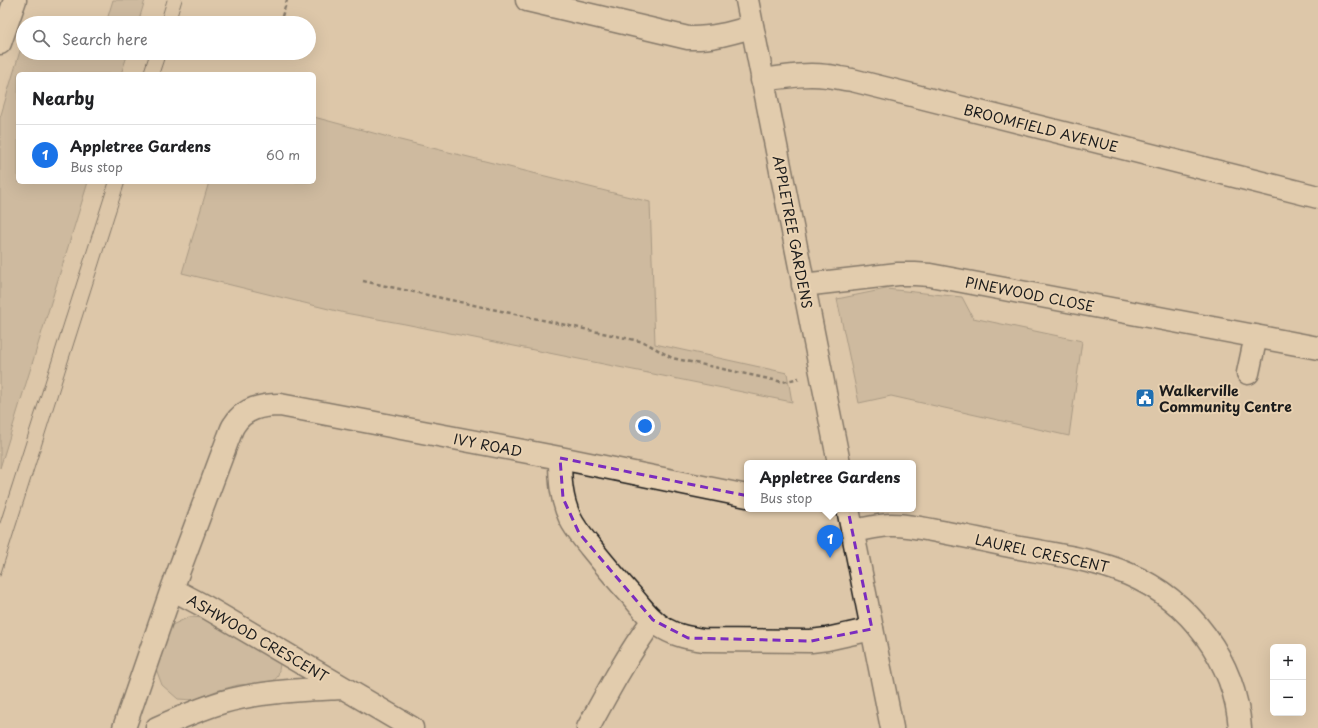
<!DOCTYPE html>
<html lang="en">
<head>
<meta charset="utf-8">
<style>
	body { margin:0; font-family:"Playpen Sans",sans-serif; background:#f6f6f6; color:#202124 }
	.controls { position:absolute; right:12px; bottom:12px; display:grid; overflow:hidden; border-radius:6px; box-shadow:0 4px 16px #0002 }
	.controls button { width:36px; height:36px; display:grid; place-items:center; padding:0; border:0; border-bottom:1px solid #e0e0e0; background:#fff; color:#202124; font:20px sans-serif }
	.you { position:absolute; left:645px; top:426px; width:14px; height:14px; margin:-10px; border:3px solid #fff; border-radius:50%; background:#1a73e8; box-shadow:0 0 0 6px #1a73e833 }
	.badge { display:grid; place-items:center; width:26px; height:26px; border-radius:50%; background:#1a73e8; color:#fff; font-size:13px; font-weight:700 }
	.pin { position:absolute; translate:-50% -33px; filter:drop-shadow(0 1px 2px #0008) }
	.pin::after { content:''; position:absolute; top:21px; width:14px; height:12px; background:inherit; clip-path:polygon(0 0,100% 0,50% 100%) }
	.popup { position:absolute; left:744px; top:460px; width:172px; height:52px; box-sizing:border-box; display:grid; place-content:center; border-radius:6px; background:#fff; filter:drop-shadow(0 1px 3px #0005); font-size:13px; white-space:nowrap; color:#757577 }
	.popup b { font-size:15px; color:#202124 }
	.popup::after { content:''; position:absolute; left:50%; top:100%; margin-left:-8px; border:8px solid transparent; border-top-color:#fff }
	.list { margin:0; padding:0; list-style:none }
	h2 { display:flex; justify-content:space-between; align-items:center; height:52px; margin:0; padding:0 16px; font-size:17px }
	h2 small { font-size:13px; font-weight:400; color:#757577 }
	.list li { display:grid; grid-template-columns:26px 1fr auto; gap:12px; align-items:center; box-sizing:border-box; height:60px; padding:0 16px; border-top:1px solid #e0e0e0 }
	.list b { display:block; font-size:15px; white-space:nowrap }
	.list p { margin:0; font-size:13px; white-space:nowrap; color:#757577 }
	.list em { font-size:13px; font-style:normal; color:#757577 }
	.icon { flex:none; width:22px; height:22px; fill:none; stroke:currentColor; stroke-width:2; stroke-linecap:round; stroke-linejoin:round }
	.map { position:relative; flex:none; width:1318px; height:728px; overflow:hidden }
	.search { position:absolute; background:#fff; box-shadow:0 4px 16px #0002; left:16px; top:16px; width:300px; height:44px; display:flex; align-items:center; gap:10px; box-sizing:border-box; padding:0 14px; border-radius:22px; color:#757577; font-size:15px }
	.panel { position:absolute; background:#fff; box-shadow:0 4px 16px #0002; left:16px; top:72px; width:300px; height:112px; border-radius:6px }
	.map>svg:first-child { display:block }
</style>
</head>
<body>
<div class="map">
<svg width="1318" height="728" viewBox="0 0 1318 728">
	<rect width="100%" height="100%" fill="#ddc7a9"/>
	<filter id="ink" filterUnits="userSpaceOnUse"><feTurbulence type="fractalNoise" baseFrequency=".025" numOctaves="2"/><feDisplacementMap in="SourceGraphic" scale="8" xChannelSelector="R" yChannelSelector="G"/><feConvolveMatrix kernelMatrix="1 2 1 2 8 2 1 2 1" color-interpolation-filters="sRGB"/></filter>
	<g filter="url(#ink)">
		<path fill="#bcab92" stroke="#6c6457" d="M 113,0 L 145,0 L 138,23 L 106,23 Z
			M 23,41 L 23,53 L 128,53 L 121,74 L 18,74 L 18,182 L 88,182 L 0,468 L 0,118 Z
			M 314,117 L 392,138 L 650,202 L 655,344 L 787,373 L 792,402 L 405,324 L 345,313 L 182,273 L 209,182 L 314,182 Z
			M 886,289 L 962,297 L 973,318 L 1082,341 L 1069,436 L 891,396 L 859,403 L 837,299 Z
			M 189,617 L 206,618 L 280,664 L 278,676 L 272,683 L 238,685 L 216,691 L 194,700 L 178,699 L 162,685 L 156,669 L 170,626 Z"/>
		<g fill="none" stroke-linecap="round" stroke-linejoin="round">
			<defs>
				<path id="minor" d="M 527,0 L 688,38 C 710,39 731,33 752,27
					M 762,80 C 784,77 806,73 827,76 C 836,77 844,79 852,80 L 1318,197
					M 803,285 L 898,274 L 915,274 L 930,275 L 1318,348
					M 1248,373 L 1256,336
					M 560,458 C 560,479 561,499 570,518 C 575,529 584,539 591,548 C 604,564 617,580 631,595 C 641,607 651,621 665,629 C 677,636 690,638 703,640 L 811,641 L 827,639 L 872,629
					M 853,531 C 865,529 879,525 891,525 C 909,525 926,529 942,532 C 963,536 984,540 1005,545 C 1044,553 1091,558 1128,574 C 1190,600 1235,661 1240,728
					M 172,589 L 206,607 L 412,728
					M 124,728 L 172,589 L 228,439 C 230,435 231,429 234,425 C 244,408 262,405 280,405 L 560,458 L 747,496
					M 157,728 C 179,718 200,709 223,702 C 262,691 303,690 342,688
					M 588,728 C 608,691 628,654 653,620"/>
				<path id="tertiary" d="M 747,0 L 839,463
					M 848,509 L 892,728"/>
				<path id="primary" d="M 0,43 L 15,0"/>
			</defs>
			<use href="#minor" stroke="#1c1c1c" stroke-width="25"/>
			<use href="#tertiary" stroke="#1c1c1c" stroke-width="25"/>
			<use href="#primary" stroke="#1c1c1c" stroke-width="25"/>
			<path stroke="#1c1c1c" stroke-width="2.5" stroke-dasharray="4 3" stroke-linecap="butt" d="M 280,23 L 287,0
				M 363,281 L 644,342 L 672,358 L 783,382 L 799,378"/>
			<use href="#minor" stroke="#e9d2b2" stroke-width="22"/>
			<use href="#tertiary" stroke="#e9d2b2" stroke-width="22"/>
			<use href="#primary" stroke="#e9d2b2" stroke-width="22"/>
			<path stroke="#1c1c1c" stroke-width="1" d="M 160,23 L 167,0
				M 175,23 L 182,0
				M 143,74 L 150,53
				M 159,74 L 166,53
				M 0,523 L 109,182
				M 0,576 L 125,182"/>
		</g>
	</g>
	<path d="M0 0H1318V728H0ZM 560,458 L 788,504 L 814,503 L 845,495 L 872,629 L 811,641 L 688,638 L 653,620 L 579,533 L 563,498 Z" fill="#ddc7a9" fill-opacity=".55" fill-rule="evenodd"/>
	<path fill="none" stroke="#7b2cbf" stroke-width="3" stroke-dasharray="8 5" stroke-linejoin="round" d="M 560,458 L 788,504 L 814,503 L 845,495 L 872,629 L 811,641 L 688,638 L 653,620 L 579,533 L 563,498 Z"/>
	<defs>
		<symbol id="civic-square" viewBox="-11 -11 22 22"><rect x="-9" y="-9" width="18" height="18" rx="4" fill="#1f6fb2" stroke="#e9d2b2"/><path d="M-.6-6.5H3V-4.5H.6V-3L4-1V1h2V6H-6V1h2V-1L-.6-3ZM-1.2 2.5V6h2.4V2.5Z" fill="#fff"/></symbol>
	</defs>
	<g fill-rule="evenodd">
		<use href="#civic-square" x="1134" y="387" width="22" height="22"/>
	</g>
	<g text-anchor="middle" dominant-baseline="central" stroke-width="4" stroke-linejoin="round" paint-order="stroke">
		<g font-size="14" fill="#1c1c1c" stroke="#e9d2b2">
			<text transform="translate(1041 128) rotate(14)">BROOMFIELD AVENUE</text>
			<text transform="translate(793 232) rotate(79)">APPLETREE GARDENS</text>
			<text transform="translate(1030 294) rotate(11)">PINEWOOD CLOSE</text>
			<text transform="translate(488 445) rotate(11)">IVY ROAD</text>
			<text transform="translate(1042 553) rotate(12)">LAUREL CRESCENT</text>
			<text transform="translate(258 638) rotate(30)">ASHWOOD CRESCENT</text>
		</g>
		<g font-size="14" font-weight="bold" fill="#1c1c1c" stroke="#e9d2b2" text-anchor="start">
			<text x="1159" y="390">Walkerville<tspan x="1159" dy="16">Community Centre</tspan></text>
		</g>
	</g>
</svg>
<div class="controls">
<button>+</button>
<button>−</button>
</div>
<div class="you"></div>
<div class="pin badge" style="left:830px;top:558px">1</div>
<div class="popup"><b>Appletree Gardens</b>Bus stop</div>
<div class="search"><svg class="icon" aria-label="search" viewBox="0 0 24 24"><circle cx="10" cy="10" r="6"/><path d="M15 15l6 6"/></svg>Search here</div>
<section class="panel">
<h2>Nearby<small></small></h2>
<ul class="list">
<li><span class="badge">1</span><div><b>Appletree Gardens</b><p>Bus stop</p></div><em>60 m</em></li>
</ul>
</section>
</div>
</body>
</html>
